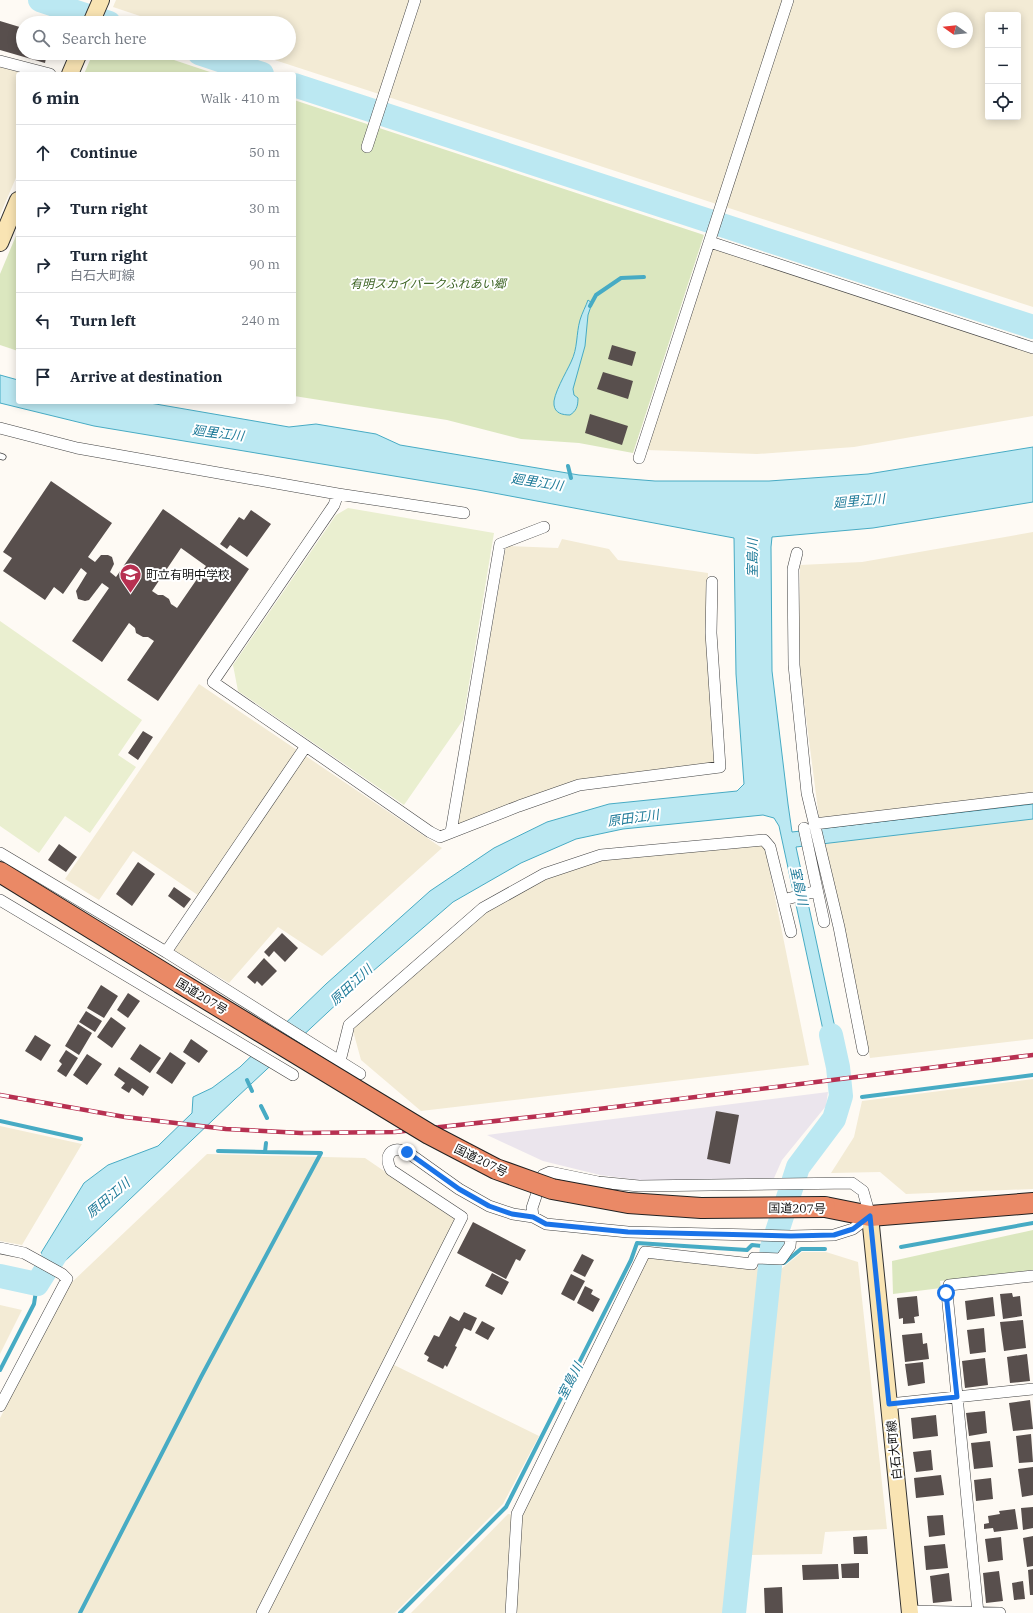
<!DOCTYPE html>
<html lang="en">
<head>
<meta charset="utf-8">
<style>
	body { margin:0; font-family:"IBM Plex Serif","Noto Sans JP",serif; background:#f6f6f7; color:#1f2937 }
	.controls { position:absolute; right:12px; top:12px; display:grid; overflow:hidden; border-radius:4px; box-shadow:0 2px 10px #0003 }
	.controls button { width:36px; height:36px; display:grid; place-items:center; padding:0; border:0; border-bottom:1px solid #e0e1e3; background:#fff; color:#1f2937; font:20px sans-serif }
	.compass { position:absolute; left:937px; top:12px; width:36px; height:36px; border-radius:50%; background:#fff; box-shadow:0 2px 10px #0003; rotate:285deg }
	.stop { position:absolute; width:12px; height:12px; margin:-9px; border:3px solid #1a73e8; border-radius:50%; background:#fff }
	.stop.end { background:#1a73e8; border-color:#fff; box-shadow:0 1px 4px #0008 }
	.list { margin:0; padding:0; list-style:none }
	h2 { display:flex; justify-content:space-between; align-items:center; height:52px; margin:0; padding:0 16px; font-size:17px }
	h2 small { font-size:13px; font-weight:400; color:#747a83 }
	.list li { display:grid; grid-template-columns:26px 1fr auto; gap:12px; align-items:center; box-sizing:border-box; height:56px; padding:0 16px; border-top:1px solid #e0e1e3 }
	.list b { display:block; font-size:15px; white-space:nowrap }
	.list p { margin:0; font-size:13px; white-space:nowrap; color:#747a83 }
	.list em { font-size:13px; font-style:normal; color:#747a83 }
	.icon { flex:none; width:22px; height:22px; fill:none; stroke:currentColor; stroke-width:2; stroke-linecap:round; stroke-linejoin:round }
	.map { position:relative; flex:none; width:1033px; height:1613px; overflow:hidden }
	.search { position:absolute; background:#fff; box-shadow:0 2px 10px #0003; left:16px; top:16px; width:280px; height:44px; display:flex; align-items:center; gap:10px; box-sizing:border-box; padding:0 14px; border-radius:22px; color:#747a83; font-size:15px }
	.panel { position:absolute; background:#fff; box-shadow:0 2px 10px #0003; left:16px; top:72px; width:280px; height:332px; border-radius:4px }
	.map>svg:first-child { display:block }
</style>
</head>
<body>
<div class="map">
<svg width="1033" height="1613" viewBox="0 0 1033 1613">
	<rect width="100%" height="100%" fill="#fefaf4"/>
	<path fill="#ebe5ed" d="M 828,1092 L 826,1106 L 782,1160 L 774,1178 L 646,1181 L 600,1175 L 543,1161 L 487,1135 Z"/>
	<path fill="#f3ebd5" fill-rule="evenodd" d="M 116,0 L 1033,0 L 1033,307 L 253,53 L 289,53 L 289,23 L 161,23 L 113,7 ZM 988,15 L 1018,15 L 1018,117 L 988,117 ZM 943,18 L 967,18 L 967,42 L 943,42 Z
		M 0,67 L 26,74 L 18,74 L 18,173 L 0,215 Z
		M 712,247 L 1033,352 L 1033,416 L 854,447 L 757,454 L 647,450 Z
		M 1033,532 L 1033,1039 L 870,1058 L 844,925 L 819,818 L 799,662 L 800,565 L 862,562 Z
		M 562,539 L 609,549 L 618,560 L 708,573 L 708,634 L 718,765 L 577,784 L 457,827 L 506,546 L 558,548 Z
		M 199,684 L 442,848 L 322,956 L 278,927 L 229,983 L 174,951 L 208,902 L 133,851 L 99,900 L 65,879 Z
		M 764,843 L 809,1065 L 421,1111 L 361,1060 L 352,1027 L 483,911 L 547,879 L 602,860 Z
		M 1033,1079 L 1033,1189 L 906,1194 L 880,1172 L 831,1173 L 854,1137 L 862,1101 Z
		M 0,1126 L 82,1144 L 22,1245 L 0,1241 Z
		M 207,1154 L 365,1158 L 463,1225 L 392,1364 L 539,1436 L 503,1504 L 395,1613 L 0,1613 L 0,1418 L 70,1284 Z
		M 802,1252 L 826,1252 L 858,1262 L 887,1529 L 825,1532 L 822,1554 L 749,1555 L 781,1269 Z
		M 648,1257 L 759,1269 L 725,1613 L 411,1613 L 508,1514 L 521,1515 Z
		M 0,1305 L 22,1310 L 0,1354 Z"/>
	<path fill="#dbe7bf" d="M 93,53 L 153,53 L 216,74 L 84,74 Z
		M 294,100 L 704,235 L 633,453 L 579,443 L 521,439 L 447,420 L 294,396 Z
		M 18,231 L 18,351 L 0,345 L 0,274 Z
		M 1033,1230 L 1033,1270 L 940,1281 L 941,1288 L 893,1294 L 892,1261 Z"/>
	<path fill="#eaefd0" d="M 348,508 L 494,533 L 463,720 L 404,805 L 238,691 L 233,665 L 336,515 Z
		M 0,621 L 142,720 L 118,755 L 136,767 L 90,833 L 65,816 L 39,853 L 0,826 Z"/>
	<path fill="#bbe8f2" stroke="#47abc4" d="M 588,300 L 592,303 L 588,315 L 585,346 L 573,389 L 574,395 L 578,398 C 578,407 576,411 570,415 C 562,415 555,413 554,405 C 552,396 567,371 571,362 C 578,348 576,334 580,320 C 582,313 586,306 588,300 Z
		M 0,375 L 18,380 L 18,402 L 144,402 L 289,427 L 316,424 L 376,434 L 400,445 L 579,475 L 655,481 L 769,481 L 868,474 L 1033,447 L 1033,502 L 873,528 L 772,537 L 771,547 L 772,671 L 788,804 L 792,832 L 1033,804 L 1033,819 L 796,847 L 843,1065 L 831,1067 L 779,826 L 774,818 L 763,815 L 623,829 L 576,839 L 521,863 L 453,902 L 358,984 L 235,1099 L 65,1261 L 41,1253 L 84,1183 L 108,1165 L 158,1146 L 192,1113 L 193,1097 L 212,1088 L 240,1067 L 326,984 L 430,891 L 494,848 L 547,822 L 609,804 L 737,791 L 744,784 L 736,674 L 734,538 L 478,490 L 94,426 L 0,403 Z"/>
	<path fill="#fefaf4" d="M 275,1030 L 297,1044 L 279,1061 L 257,1047 Z"/>
	<g fill="none" stroke-linecap="round" stroke-linejoin="round">
		<path stroke="#47abc4" stroke-width="4" d="M 590,306 L 596,295 L 621,278 L 644,277
			M 568,466 L 571,478
			M 247,1080 L 252,1091
			M 862,1097 L 1033,1075
			M 261,1106 L 267,1118
			M 0,1121 L 81,1139
			M 218,1151 L 265,1152
			M 901,1247 L 1033,1223
			M 781,1263 L 784,1263 L 801,1249 L 825,1249
			M 0,1370 L 34,1304 L 37,1284
			M 80,1613 L 201,1377 L 321,1153 L 265,1152 L 266,1143
			M 400,1613 L 506,1507 L 631,1260 L 637,1243 L 747,1250 L 752,1245 L 772,1247"/>
		<path stroke="#bbe8f2" stroke-width="24" d="M 40,0 L 109,23
			M 199,53 L 262,74
			M 294,85 L 1033,327
			M 0,1276 L 37,1284 L 71,1230
			M 734,1613 L 772,1247 L 798,1167 L 834,1119 L 841,1096 L 838,1067 L 831,1035"/>
	</g>
	<path fill="#584f4d" fill-rule="evenodd" d="M 0,21 L 23,28 L 23,53 L 47,53 L 45,63 L 0,50 Z
		M 612,345 L 636,352 L 632,366 L 608,359 Z
		M 603,372 L 633,381 L 628,399 L 597,389 Z
		M 590,414 L 628,426 L 622,445 L 585,433 Z
		M 51,481 L 112,523 L 88,557 L 95,562 L 101,555 L 108,555 L 112,557 L 114,564 L 110,572 L 116,577 L 163,509 L 249,569 L 158,701 L 127,680 L 154,641 L 148,637 L 143,637 L 136,633 L 135,628 L 129,623 L 102,662 L 72,641 L 109,588 L 102,583 L 89,600 L 85,601 L 78,599 L 76,591 L 87,573 L 81,568 L 63,594 L 54,587 L 45,600 L 3,571 L 12,558 L 3,552 ZM 181,548 L 206,566 L 177,608 L 171,604 L 169,599 L 163,595 L 158,595 L 152,591 Z
		M 251,510 L 271,524 L 247,557 L 230,545 L 227,549 L 220,544 L 239,517 L 244,520 Z
		M 143,731 L 153,737 L 138,760 L 128,753 Z
		M 59,844 L 77,857 L 66,872 L 48,860 Z
		M 138,862 L 155,874 L 132,906 L 116,894 Z
		M 174,887 L 191,899 L 184,908 L 168,896 Z
		M 282,933 L 298,948 L 285,962 L 274,951 L 269,957 L 264,952 Z
		M 264,958 L 277,971 L 262,986 L 257,981 L 255,984 L 247,977 Z
		M 101,985 L 118,996 L 104,1018 L 87,1008 Z
		M 128,993 L 140,1001 L 128,1018 L 117,1010 Z
		M 86,1011 L 102,1021 L 95,1032 L 79,1022 Z
		M 111,1017 L 126,1028 L 112,1048 L 97,1037 Z
		M 78,1024 L 92,1033 L 79,1055 L 65,1046 Z
		M 35,1035 L 51,1045 L 41,1061 L 25,1051 Z
		M 191,1039 L 208,1051 L 199,1063 L 183,1052 Z
		M 140,1044 L 161,1058 L 150,1073 L 130,1059 Z
		M 66,1050 L 78,1058 L 66,1077 L 57,1071 L 62,1064 L 59,1061 Z
		M 170,1052 L 186,1063 L 172,1084 L 156,1073 Z
		M 87,1054 L 102,1064 L 87,1085 L 73,1075 Z
		M 119,1067 L 149,1087 L 143,1096 L 132,1088 L 129,1093 L 121,1088 L 125,1083 L 114,1075 Z
		M 716,1111 L 739,1115 L 730,1164 L 707,1159 Z
		M 473,1222 L 526,1250 L 520,1261 L 516,1259 L 506,1279 L 457,1253 Z
		M 582,1254 L 594,1260 L 585,1277 L 573,1271 Z
		M 492,1273 L 509,1282 L 502,1295 L 485,1286 Z
		M 571,1274 L 585,1281 L 574,1301 L 561,1294 Z
		M 585,1286 L 593,1290 L 591,1294 L 600,1299 L 593,1312 L 577,1303 Z
		M 1012,1293 L 1013,1297 L 1020,1296 L 1022,1316 L 1003,1319 L 1000,1294 Z
		M 917,1296 L 919,1316 L 914,1317 L 915,1323 L 903,1324 L 903,1318 L 899,1319 L 897,1298 Z
		M 993,1297 L 995,1316 L 967,1320 L 965,1301 Z
		M 464,1312 L 477,1318 L 471,1331 L 464,1328 L 455,1346 L 457,1347 L 447,1367 L 445,1365 L 443,1369 L 427,1361 L 429,1357 L 424,1354 L 434,1335 L 439,1337 L 450,1316 L 459,1321 Z
		M 1023,1320 L 1026,1348 L 1004,1351 L 1000,1322 Z
		M 482,1321 L 495,1328 L 488,1340 L 475,1333 Z
		M 984,1328 L 986,1352 L 970,1354 L 967,1330 Z
		M 922,1333 L 923,1344 L 927,1343 L 929,1359 L 905,1362 L 902,1335 Z
		M 1027,1354 L 1030,1381 L 1010,1383 L 1007,1357 Z
		M 985,1358 L 988,1385 L 965,1388 L 962,1361 Z
		M 923,1362 L 925,1383 L 908,1386 L 905,1364 Z
		M 1030,1400 L 1033,1429 L 1013,1431 L 1009,1403 Z
		M 985,1411 L 987,1433 L 969,1436 L 966,1413 Z
		M 936,1415 L 938,1436 L 913,1439 L 911,1418 Z
		M 1031,1434 L 1033,1462 L 1019,1463 L 1016,1436 Z
		M 990,1441 L 993,1467 L 974,1469 L 971,1443 Z
		M 931,1450 L 933,1470 L 916,1472 L 913,1452 Z
		M 1033,1467 L 1033,1495 L 1022,1497 L 1018,1469 Z
		M 941,1475 L 944,1495 L 916,1498 L 914,1478 Z
		M 991,1478 L 993,1499 L 976,1501 L 974,1480 Z
		M 1033,1507 L 1033,1528 L 1023,1530 L 1021,1508 Z
		M 1015,1509 L 1018,1529 L 994,1532 L 993,1528 L 984,1529 L 984,1524 L 989,1523 L 988,1516 L 1000,1514 L 999,1511 Z
		M 943,1515 L 945,1535 L 929,1537 L 927,1516 Z
		M 867,1536 L 868,1554 L 854,1554 L 853,1537 Z
		M 1033,1536 L 1033,1566 L 1027,1567 L 1023,1538 Z
		M 1001,1537 L 1003,1560 L 988,1562 L 985,1539 Z
		M 945,1544 L 948,1568 L 926,1570 L 924,1546 Z
		M 859,1563 L 859,1578 L 842,1578 L 841,1564 Z
		M 838,1564 L 839,1579 L 803,1580 L 802,1565 Z
		M 1033,1569 L 1033,1595 L 1030,1595 L 1028,1570 Z
		M 999,1571 L 1003,1601 L 986,1603 L 983,1573 Z
		M 949,1573 L 952,1601 L 933,1603 L 930,1576 Z
		M 1023,1581 L 1025,1599 L 1014,1600 L 1012,1583 Z
		M 782,1587 L 783,1613 L 765,1613 L 764,1588 Z"/>
	<g fill="none" stroke-linecap="round" stroke-linejoin="round">
		<defs>
			<path id="lane" d="M 0,456 L 3,457"/>
			<path id="street" d="M 0,61 L 50,74
				M 367,147 L 415,0
				M 710,242 L 1033,348
				M 0,428 L 77,448 L 338,494 L 464,513
				M 639,458 L 788,0
				M 797,553 L 793,569 L 794,665 L 807,793 L 839,927 L 863,1050
				M 306,746 L 213,682 L 334,505 L 338,494
				M 814,824 L 1033,798
				M 804,828 L 824,922
				M 451,832 L 500,544 L 544,527
				M 0,853 L 166,952 L 306,746 L 430,832 L 440,837 L 519,806 L 579,785 L 720,767 L 711,633 L 712,582
				M 0,900 L 293,1075
				M 783,900 L 817,891
				M 166,952 L 360,1074
				M 340,1061 L 349,1025 L 483,908 L 544,874 L 601,855 L 764,840 L 770,847 L 791,932
				M 0,1248 L 24,1253 L 62,1274 L 67,1279 L 0,1406
				M 889,1404 L 1033,1389
				M 910,1611 L 1000,1613
				M 262,1613 L 462,1217 L 391,1170 C 383,1155 392,1145 407,1152 L 459,1189 L 489,1206 L 513,1214 L 533,1217 L 546,1224 L 628,1232 L 791,1236 L 834,1235 L 853,1229 L 870,1216 L 863,1191 L 852,1183 L 639,1186 L 598,1182 L 550,1172 L 543,1175 L 532,1208 L 533,1217
				M 511,1613 L 517,1514 L 645,1252 L 752,1264 L 754,1258 L 781,1259 L 790,1246 L 791,1236
				M 978,1613 L 947,1293 L 949,1285 L 1033,1276"/>
			<path id="secondary" d="M 91,23 L 101,0
				M 70,74 L 79,53
				M 0,243 L 18,200
				M 870,1216 L 910,1613"/>
			<path id="highway" d="M 0,872 L 180,983
				M 825,1207 L 870,1216 L 1033,1203"/>
		</defs>
		<use href="#lane" stroke="#434343" stroke-width="7"/>
		<use href="#street" stroke="#434343" stroke-width="12"/>
		<use href="#secondary" stroke="#323232" stroke-width="18"/>
		<use href="#highway" stroke="#212121" stroke-width="22"/>
		<use href="#lane" stroke="#fff" stroke-width="5.5"/>
		<use href="#street" stroke="#fff" stroke-width="11"/>
		<use href="#secondary" stroke="#f9e4b3" stroke-width="16"/>
		<use href="#highway" stroke="#ea8966" stroke-width="20"/>
		<defs>
			<path id="rail" d="M 0,1095 L 125,1117 L 226,1129 L 301,1133 L 395,1132 L 550,1115 L 1033,1055"/>
		</defs>
		<use href="#rail" stroke="#b73051" stroke-width="4.5"/>
		<use href="#rail" stroke="#fff" stroke-width="3" stroke-dasharray="9" stroke-linecap="butt"/>
		<defs>
			<path id="highway-bridge" d="M 180,983 L 429,1134 L 496,1169 L 552,1189 L 628,1203 L 701,1208 L 825,1207"/>
		</defs>
		<use href="#highway-bridge" stroke="#212121" stroke-width="22" stroke-linecap="butt"/>
		<use href="#highway-bridge" stroke="#ea8966" stroke-width="20"/>
	</g>
	<g fill="none" stroke-linecap="round" stroke-linejoin="round">
		<path stroke="#1a73e8" stroke-width="5" d="M 407,1152 L 459,1189 L 489,1206 L 512,1214 L 533,1217 L 546,1224 L 628,1232 L 791,1236 L 834,1235 L 853,1229 L 870,1216 L 889,1404 L 957,1397 L 946,1293"/>
	</g>
	<defs>
		<symbol id="school-pin" viewBox="-11 -11 22 30"><path d="M0 17L-7.5 6A9.5 9.5 0 1 1 7.5 6Z" fill="#b73051" stroke="#fff"/><path d="M0-5L7-2L0 1L-7-2ZM-4 1L0 2.5L4 1V4Q0 6-4 4Z" fill="#fff"/></symbol>
	</defs>
	<g fill-rule="evenodd">
		<use href="#school-pin" x="118" y="562" width="25" height="34"/>
	</g>
	<g text-anchor="middle" dominant-baseline="central" stroke-width="4" stroke-linejoin="round" paint-order="stroke">
		<g font-size="12" font-style="italic" fill="#3d6424" stroke="#fff">
			<text x="428" y="283">有明スカイパークふれあい郷</text>
		</g>
		<g font-size="12" fill="#101010" stroke="#fff" text-anchor="start">
			<text x="146" y="574">町立有明中学校</text>
		</g>
		<g font-size="12" fill="#101010" stroke="#fff">
			<text transform="translate(202 996) rotate(31)">国道207号</text>
			<text transform="translate(481 1160) rotate(26)">国道207号</text>
			<text transform="translate(797 1208) rotate(1)">国道207号</text>
			<text transform="translate(894 1450) rotate(-96)">白石大町線</text>
		</g>
		<g font-size="13" font-style="italic" fill="#217c9a" stroke="#fff">
			<text transform="translate(218 433) rotate(7)">廻里江川</text>
			<text transform="translate(537 482) rotate(9)">廻里江川</text>
			<text transform="translate(859 501) rotate(-5)">廻里江川</text>
			<text transform="translate(752 558) rotate(-90)">室島川</text>
			<text transform="translate(633 818) rotate(-8)">原田江川</text>
			<text transform="translate(799 886) rotate(78)">室島川</text>
			<text transform="translate(351 985) rotate(-43)">原田江川</text>
			<text transform="translate(108 1198) rotate(-40)">原田江川</text>
			<text transform="translate(570 1381) rotate(-63)">室島川</text>
		</g>
	</g>
</svg>
<div class="controls">
<button>+</button>
<button>−</button>
<button><svg class="icon" aria-label="locate" viewBox="0 0 24 24"><circle cx="12" cy="12" r="6"/><path d="M12 2v4M12 18v4M2 12h4M18 12h4"/></svg></button>
</div>
<svg class="compass" viewBox="-18 -18 36 36"><path d="M0-13l5 13h-10z" fill="#e53935"/><path d="M0 13l5-13h-10z" fill="#747a83"/></svg>
<div class="stop" style="left:946px;top:1293px"></div>
<div class="stop end" style="left:407px;top:1152px"></div>
<div class="search"><svg class="icon" aria-label="search" viewBox="0 0 24 24"><circle cx="10" cy="10" r="6"/><path d="M15 15l6 6"/></svg>Search here</div>
<section class="panel">
<h2>6 min<small>Walk · 410 m</small></h2>
<ul class="list">
<li><svg class="icon" aria-label="ahead" viewBox="0 0 24 24"><path d="M12 20V5M6 11l6-6 6 6"/></svg><div><b>Continue</b></div><em>50 m</em></li>
<li><svg class="icon" aria-label="right" viewBox="0 0 24 24"><path d="M7 20v-9h11M14 6l5 5-5 5"/></svg><div><b>Turn right</b></div><em>30 m</em></li>
<li><svg class="icon" aria-label="right" viewBox="0 0 24 24"><path d="M7 20v-9h11M14 6l5 5-5 5"/></svg><div><b>Turn right</b><p>白石大町線</p></div><em>90 m</em></li>
<li><svg class="icon" aria-label="left" viewBox="0 0 24 24"><path d="M17 20v-9H6M10 6l-5 5 5 5"/></svg><div><b>Turn left</b></div><em>240 m</em></li>
<li><svg class="icon" aria-label="arrive" viewBox="0 0 24 24"><path d="M6 21V4h12l-3 4 3 4H6"/></svg><div><b>Arrive at destination</b></div></li>
</ul>
</section>
</div>
</body>
</html>
